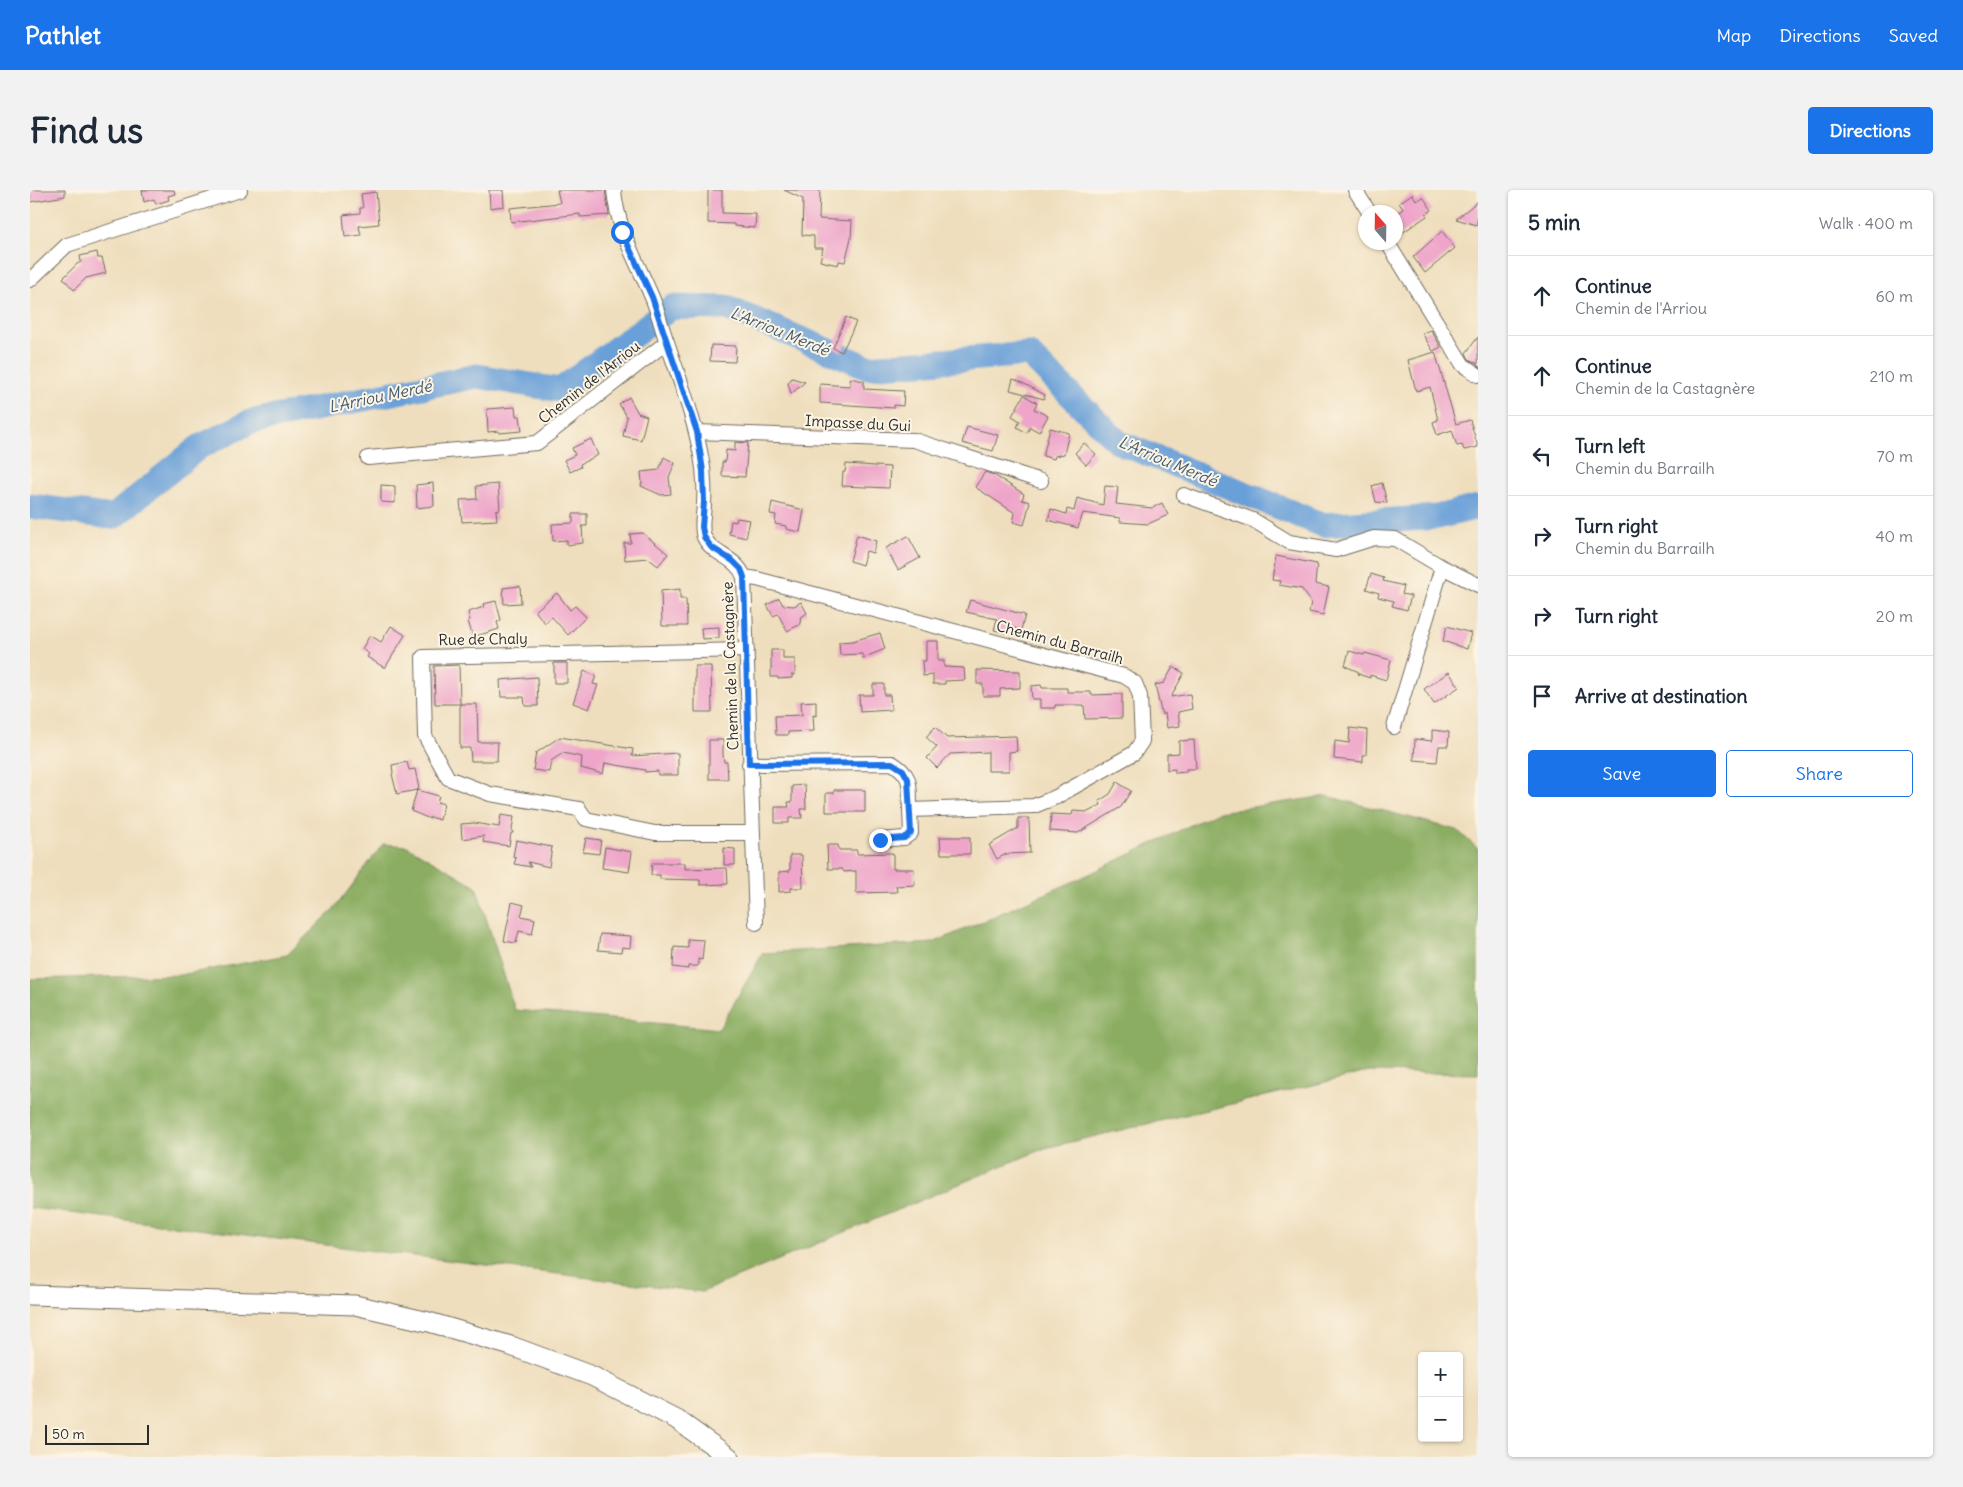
<!DOCTYPE html>
<html lang="en">
<head>
<meta charset="utf-8">
<style>
	body { margin:0; font-family:Delius,sans-serif; background:#f2f2f3; color:#1f2937 }
	.controls { position:absolute; right:15px; bottom:15px; display:grid; overflow:hidden; border-radius:5px; box-shadow:0 1px 4px #0004 }
	.controls button { width:45px; height:45px; display:grid; place-items:center; padding:0; border:0; border-bottom:1px solid #e0e1e3; background:#fff; color:#1f2937; font:25px sans-serif }
	.compass { position:absolute; left:1328px; top:15px; width:45px; height:45px; border-radius:50%; background:#fff; box-shadow:0 1px 4px #0004; rotate:340deg }
	.scale { position:absolute; left:15px; bottom:12px; width:104px; box-sizing:border-box; padding-left:5px; border:2px solid #2b2b2b; border-top:0; font-size:14px; line-height:18px; white-space:nowrap; color:#2b2b2b; -webkit-text-stroke:4px #fcf5e5; paint-order:stroke }
	.stop { position:absolute; width:15px; height:15px; margin:-11px; border:4px solid #1a73e8; border-radius:50%; background:#fff }
	.stop.end { background:#1a73e8; border-color:#fff; box-shadow:0 1px 5px #0008 }
	.list { margin:0; padding:0; list-style:none }
	h2 { display:flex; justify-content:space-between; align-items:center; height:65px; margin:0; padding:0 20px; font-size:21px }
	h2 small { font-size:16px; font-weight:400; color:#747a83 }
	.list li { display:grid; grid-template-columns:32px 1fr auto; gap:15px; align-items:center; box-sizing:border-box; height:80px; padding:0 20px; border-top:1px solid #e0e1e3 }
	.list b { display:block; font-size:19px; white-space:nowrap }
	.list p { margin:0; font-size:16px; white-space:nowrap; color:#747a83 }
	.list em { font-size:16px; font-style:normal; color:#747a83 }
	.actions { display:flex; gap:10px; padding:15px 20px }
	.actions a { flex:1; padding:11px 0; border:1px solid #1a73e8; border-radius:5px; text-align:center; font-size:18px; color:#1a73e8 }
	.actions .main { background:#1a73e8; color:#fff }
	.icon { flex:none; width:28px; height:28px; fill:none; stroke:currentColor; stroke-width:2; stroke-linecap:round; stroke-linejoin:round }
	.map { position:relative; flex:none; width:1448px; height:1267px; overflow:hidden; border-radius:5px }
	header { display:flex; align-items:center; gap:30px; box-sizing:border-box; height:70px; padding:0 25px; background:#1a73e8; color:#fff }
	header strong { font-size:24px }
	nav { display:flex; gap:28px; margin-inline-start:auto; font-size:18px }
	.intro { display:flex; align-items:center; justify-content:space-between; box-sizing:border-box; height:120px; padding:0 30px }
	h1 { margin:0; font-size:35px }
	.button { padding:12px 22px; border-radius:5px; background:#1a73e8; color:#fff; font-size:18px; font-weight:700 }
	main { display:flex; gap:30px; padding:0 30px }
	aside { flex:1; background:#fff; border-radius:5px; box-shadow:0 1px 4px #0004 }
	.map>svg:first-child { display:block }
</style>
</head>
<body>
<header>
<strong>Pathlet</strong>
<nav><a>Map</a><a>Directions</a><a>Saved</a></nav>
</header>
<div class="intro"><h1>Find us</h1><a class="button">Directions</a></div>
<main>
<div class="map">
<svg width="1448" height="1267" viewBox="0 0 1448 1267">
	<rect width="100%" height="100%" fill="#fcf5e5"/>
	<filter id="ink" filterUnits="userSpaceOnUse"><feTurbulence type="fractalNoise" baseFrequency=".02" numOctaves="2"/><feDisplacementMap in="SourceGraphic" scale="10" xChannelSelector="R" yChannelSelector="G"/><feConvolveMatrix kernelMatrix="1 2 1 2 8 2 1 2 1" color-interpolation-filters="sRGB"/></filter>
	<filter id="wash" filterUnits="userSpaceOnUse"><feTurbulence type="fractalNoise" baseFrequency=".0096" numOctaves="4" result="noise"/><feDisplacementMap in="SourceGraphic" scale="20" xChannelSelector="R" yChannelSelector="G"/><feGaussianBlur stdDeviation="1.12" result="paint"/><feColorMatrix in="noise" values="0 0 0 0 0 0 0 0 0 0 0 0 0 0 0 0 0 1.4 0 .05"/><feComposite in="paint" operator="in"/></filter>
	<g filter="url(#wash)">
		<rect width="100%" height="100%" fill="#efdebd"/>
		<path fill="#8bad62" stroke="#5b6c46" d="M 1297,606 L 1427,640 L 1448,659 L 1448,884 L 1338,882 L 1015,958 L 672,1102 L 0,1018 L 0,789 L 150,785 L 257,765 L 305,718 L 353,654 L 377,656 L 446,696 L 485,820 L 689,839 L 733,763 L 903,753 L 1049,689 L 1188,622 Z"/>
		<g fill="none" stroke-linecap="round" stroke-linejoin="round">
			<path stroke="#6ba0d8" stroke-width="25" d="M 0,316 L 83,327 L 169,257 L 220,232 L 447,186 L 530,200 L 642,117 L 697,118 L 838,177 L 999,164 L 1088,252 L 1293,335 L 1407,327 L 1448,317"/>
		</g>
		<g id="blocks">
			<path fill="#eea5c9" d="M 0,0 L 35,0 L 35,6 L 0,12 Z
				M 112,0 L 144,0 L 145,4 L 138,6 L 139,10 L 126,14 L 124,9 L 114,12 Z
				M 459,0 L 473,0 L 474,16 L 460,18 Z
				M 527,0 L 575,0 L 579,25 L 550,27 L 550,24 L 481,32 L 480,18 L 530,13 Z
				M 678,0 L 692,0 L 692,23 L 726,24 L 725,38 L 704,36 L 704,34 L 678,33 Z
				M 754,0 L 790,0 L 789,29 L 822,31 L 821,48 L 815,72 L 809,71 L 808,75 L 790,71 L 793,58 L 784,58 L 784,46 L 772,45 L 773,9 Z
				M 346,2 L 349,34 L 329,36 L 331,45 L 315,47 L 313,25 L 330,23 L 330,18 L 333,18 L 331,4 Z
				M 1382,4 L 1387,11 L 1393,7 L 1402,20 L 1396,24 L 1397,26 L 1366,47 L 1366,24 L 1373,19 L 1369,13 Z
				M 1448,11 L 1448,26 L 1446,35 L 1426,29 Z
				M 1412,41 L 1425,58 L 1395,83 L 1383,67 Z
				M 67,62 L 68,68 L 72,68 L 76,83 L 56,88 L 44,100 L 33,88 L 47,74 L 51,72 L 50,66 Z
				M 816,127 L 826,132 L 812,162 L 803,158 Z
				M 1401,140 L 1411,157 L 1403,161 L 1392,143 Z
				M 1448,147 L 1448,174 L 1439,169 L 1436,163 Z
				M 681,155 L 706,156 L 705,172 L 680,171 Z
				M 1405,162 L 1426,234 L 1440,230 L 1448,257 L 1434,260 L 1432,255 L 1427,256 L 1422,240 L 1407,245 L 1403,232 L 1408,230 L 1400,197 L 1386,201 L 1378,170 Z
				M 762,188 L 775,192 L 761,204 L 758,193 Z
				M 820,188 L 834,191 L 834,199 L 874,201 L 873,216 L 864,215 L 864,218 L 790,213 L 790,194 L 820,196 Z
				M 983,189 L 991,192 L 1015,205 L 1014,209 L 980,200 Z
				M 994,205 L 1007,213 L 1004,219 L 1018,226 L 1009,242 L 1000,237 L 997,243 L 987,237 L 990,231 L 982,226 Z
				M 599,207 L 608,223 L 617,226 L 611,250 L 593,246 L 597,227 L 589,214 Z
				M 485,217 L 486,226 L 490,226 L 492,241 L 469,243 L 469,241 L 458,242 L 457,219 Z
				M 937,237 L 968,245 L 963,261 L 932,253 Z
				M 1020,238 L 1039,243 L 1034,264 L 1025,266 L 1024,269 L 1013,266 Z
				M 561,249 L 568,265 L 550,274 L 551,277 L 540,282 L 534,270 L 545,265 L 542,258 Z
				M 705,252 L 718,253 L 715,287 L 692,286 L 692,272 L 695,272 L 696,260 L 705,261 Z
				M 1054,253 L 1066,264 L 1056,275 L 1045,263 Z
				M 634,267 L 645,273 L 639,287 L 641,304 L 631,305 L 611,296 L 612,292 L 611,282 L 629,280 Z
				M 816,274 L 860,277 L 859,298 L 812,296 L 813,282 L 815,282 Z
				M 955,282 L 964,285 L 994,304 L 992,310 L 1000,312 L 994,335 L 983,332 L 985,323 L 945,297 Z
				M 403,293 L 404,316 L 387,318 L 386,295 Z
				M 1352,293 L 1357,313 L 1346,312 L 1342,296 Z
				M 468,294 L 470,319 L 466,320 L 467,330 L 432,332 L 430,310 L 447,309 L 446,296 Z
				M 351,295 L 365,296 L 365,313 L 351,312 Z
				M 1075,296 L 1088,297 L 1086,314 L 1122,318 L 1132,313 L 1138,325 L 1118,334 L 1090,332 L 1090,328 L 1053,323 L 1048,338 L 1018,330 L 1021,319 L 1036,324 L 1037,319 L 1044,321 L 1047,308 L 1073,315 Z
				M 742,312 L 774,320 L 770,342 L 756,339 L 756,336 L 745,334 L 746,325 L 740,324 Z
				M 543,324 L 557,324 L 557,336 L 552,336 L 553,353 L 537,355 L 537,350 L 523,351 L 522,334 L 543,333 Z
				M 707,328 L 720,330 L 716,348 L 699,344 L 701,331 L 706,332 Z
				M 613,343 L 638,364 L 628,376 L 618,368 L 595,370 L 594,353 L 601,353 L 600,344 Z
				M 827,345 L 846,351 L 843,363 L 836,361 L 832,375 L 820,371 Z
				M 878,346 L 890,368 L 868,380 L 856,358 Z
				M 1246,366 L 1287,374 L 1285,394 L 1299,397 L 1293,425 L 1279,422 L 1281,412 L 1272,399 L 1249,395 L 1250,391 L 1242,390 Z
				M 1341,384 L 1354,388 L 1353,391 L 1374,396 L 1372,404 L 1381,406 L 1377,420 L 1362,416 L 1364,411 L 1348,407 L 1349,403 L 1336,399 Z
				M 490,396 L 491,413 L 474,414 L 473,398 Z
				M 650,399 L 650,409 L 656,409 L 657,436 L 632,436 L 631,401 Z
				M 527,403 L 540,420 L 545,416 L 556,427 L 538,445 L 522,427 L 515,433 L 505,421 Z
				M 749,408 L 753,415 L 764,416 L 771,412 L 777,423 L 770,428 L 771,434 L 757,441 L 748,424 L 743,426 L 737,415 Z
				M 940,410 L 995,425 L 991,440 L 978,436 L 976,443 L 964,440 L 967,429 L 936,422 Z
				M 466,411 L 471,430 L 467,432 L 469,439 L 443,447 L 438,431 L 440,430 L 438,422 L 454,417 L 453,414 Z
				M 361,436 L 375,445 L 355,478 L 337,467 L 339,464 L 332,459 L 340,445 L 351,452 Z
				M 1417,436 L 1441,443 L 1437,459 L 1413,451 Z
				M 689,437 L 689,448 L 672,449 L 671,438 Z
				M 850,443 L 855,459 L 833,468 L 832,464 L 810,465 L 809,452 L 823,451 Z
				M 896,451 L 908,451 L 908,471 L 914,471 L 914,477 L 934,478 L 935,490 L 915,491 L 915,494 L 903,494 L 903,485 L 893,486 L 892,471 L 896,471 Z
				M 741,460 L 753,460 L 753,469 L 765,469 L 765,485 L 762,484 L 762,488 L 748,489 L 748,487 L 741,487 Z
				M 1319,461 L 1334,465 L 1335,463 L 1361,470 L 1356,490 L 1340,485 L 1340,488 L 1328,484 L 1329,482 L 1315,476 Z
				M 524,473 L 537,473 L 537,493 L 524,493 Z
				M 429,475 L 430,514 L 405,514 L 404,476 Z
				M 665,476 L 681,476 L 682,522 L 665,522 Z
				M 1143,477 L 1154,483 L 1141,507 L 1160,504 L 1162,519 L 1148,522 L 1150,536 L 1137,538 L 1135,523 L 1132,525 L 1125,495 L 1134,493 Z
				M 947,480 L 990,481 L 990,498 L 970,499 L 970,506 L 953,506 L 953,494 L 947,494 Z
				M 554,481 L 566,486 L 563,494 L 568,495 L 559,519 L 543,513 Z
				M 1419,482 L 1429,497 L 1404,514 L 1394,499 Z
				M 507,487 L 508,516 L 495,516 L 494,507 L 471,507 L 470,490 Z
				M 843,494 L 854,494 L 854,505 L 860,505 L 861,520 L 830,522 L 829,505 L 843,505 Z
				M 1011,495 L 1012,498 L 1037,498 L 1037,502 L 1061,502 L 1061,505 L 1092,504 L 1092,528 L 1055,529 L 1054,515 L 1025,515 L 1025,518 L 1010,518 L 1010,509 L 1002,509 L 1001,496 Z
				M 786,511 L 786,526 L 783,525 L 784,541 L 758,542 L 758,545 L 746,545 L 745,526 L 772,525 L 771,512 Z
				M 430,514 L 447,514 L 448,552 L 468,552 L 467,571 L 441,571 L 440,558 L 430,558 Z
				M 905,537 L 917,548 L 986,546 L 987,561 L 979,562 L 979,581 L 958,581 L 958,562 L 920,564 L 907,578 L 897,568 L 907,557 L 896,547 Z
				M 1320,538 L 1337,540 L 1336,565 L 1333,565 L 1333,572 L 1304,569 L 1305,551 L 1319,553 Z
				M 1402,540 L 1419,542 L 1418,556 L 1409,556 L 1407,572 L 1384,570 L 1385,549 L 1402,551 Z
				M 530,547 L 603,559 L 602,566 L 648,563 L 648,585 L 628,585 L 628,581 L 615,582 L 615,580 L 575,573 L 573,584 L 551,578 L 552,567 L 533,563 L 521,571 L 519,582 L 503,580 L 506,563 Z
				M 679,550 L 693,550 L 693,565 L 694,572 L 697,572 L 698,589 L 679,589 Z
				M 1164,550 L 1166,579 L 1156,579 L 1156,582 L 1145,583 L 1145,579 L 1137,580 L 1137,564 L 1149,563 L 1149,551 Z
				M 377,572 L 379,580 L 385,579 L 389,599 L 387,600 L 409,606 L 407,612 L 414,614 L 410,630 L 400,627 L 400,629 L 381,621 L 387,600 L 367,604 L 362,584 L 363,583 L 362,575 Z
				M 1087,592 L 1101,601 L 1091,617 L 1048,643 L 1020,641 L 1021,624 L 1042,625 L 1043,621 L 1058,622 L 1071,615 L 1069,611 L 1080,604 Z
				M 775,595 L 776,619 L 771,619 L 772,628 L 759,628 L 759,633 L 745,633 L 745,617 L 759,617 L 758,612 L 762,612 L 762,596 Z
				M 804,600 L 835,600 L 835,622 L 796,622 L 796,603 L 804,603 Z
				M 471,625 L 484,627 L 482,639 L 483,643 L 481,643 L 479,656 L 453,652 L 454,646 L 432,649 L 431,634 L 444,633 L 469,637 Z
				M 988,628 L 999,628 L 1000,663 L 976,664 L 967,669 L 959,655 L 988,638 Z
				M 910,647 L 940,647 L 940,664 L 911,664 Z
				M 556,648 L 571,650 L 569,664 L 553,662 Z
				M 486,650 L 522,657 L 519,677 L 498,672 L 501,677 L 484,674 L 486,668 L 483,667 Z
				M 797,655 L 808,655 L 809,660 L 827,660 L 827,664 L 863,663 L 863,679 L 884,679 L 885,695 L 866,696 L 867,702 L 826,703 L 826,681 L 814,682 L 812,679 L 798,679 Z
				M 575,657 L 602,662 L 599,682 L 572,678 Z
				M 694,658 L 705,659 L 705,675 L 694,675 Z
				M 760,665 L 772,665 L 773,698 L 761,698 L 761,701 L 749,702 L 749,682 L 760,681 Z
				M 622,673 L 655,673 L 655,679 L 697,678 L 698,694 L 670,695 L 670,690 L 630,689 L 630,685 L 621,685 Z
				M 482,712 L 494,715 L 491,726 L 505,729 L 502,744 L 489,741 L 486,753 L 474,751 Z
				M 570,744 L 601,746 L 600,758 L 592,757 L 591,762 L 568,760 Z
				M 658,749 L 674,750 L 672,770 L 668,769 L 668,776 L 658,776 L 658,779 L 643,777 L 644,757 L 658,758 Z"/>
		</g>
	</g>
	<g filter="url(#ink)">
		<use href="#blocks" fill-opacity="0" stroke="#706a5e" stroke-width="1"/>
		<g fill="none" stroke-linecap="round" stroke-linejoin="round">
			<defs>
				<path id="minor" d="M 1325,0 L 1339,22
					M 1357,52 L 1433,175 L 1448,185
					M 0,90 L 37,55 L 210,0
					M 637,152 C 651,194 667,235 673,278 C 674,289 675,302 674,313 C 674,324 670,336 674,347 C 683,366 706,366 714,387 L 726,733
					M 667,242 L 884,250 L 1011,291
					M 338,268 L 507,253 L 637,152 C 631,137 628,120 621,105 C 606,70 587,38 584,0
					M 1154,305 L 1223,330 L 1259,352 L 1306,360 L 1344,348 L 1365,349 L 1412,377
					M 714,387 L 727,389 L 1094,486 L 1105,493 L 1110,506 L 1112,551 L 1104,563 L 1026,607 L 1004,616 L 880,620 C 879,597 884,586 862,573 L 719,574
					M 717,460 L 393,467 L 395,546 L 418,588 L 460,604 L 549,619 L 556,629 L 625,643 L 722,643
					M 1364,537 L 1412,377 L 1448,395
					M 850,650 L 874,648 L 881,643 L 880,620"/>
				<path id="secondary" d="M 0,1105 L 325,1115 L 399,1132 L 481,1156 L 562,1186 L 646,1229 L 699,1267"/>
			</defs>
			<use href="#minor" stroke="#706a5e" stroke-width="16"/>
			<use href="#secondary" stroke="#706a5e" stroke-width="21"/>
			<use href="#minor" stroke="#fff" stroke-width="14"/>
			<use href="#secondary" stroke="#fff" stroke-width="19"/>
		</g>
	</g>
	<g fill="none" stroke-linecap="round" stroke-linejoin="round" filter="url(#ink)">
		<path stroke="#1a73e8" stroke-width="6" d="M 592,42 L 622,107 L 667,242 L 673,281 L 674,312 L 672,337 L 674,347 L 681,357 L 703,371 L 711,379 L 714,387 L 719,574 L 862,573 L 873,580 L 878,589 L 881,643 L 874,648 L 850,650"/>
	</g>
	<g text-anchor="middle" dominant-baseline="central" stroke-width="4" stroke-linejoin="round" paint-order="stroke">
		<g font-size="15" fill="#2b2b2b" stroke="#fcf5e5">
			<text transform="translate(559 192) rotate(-38)">Chemin de l'Arriou</text>
			<text transform="translate(828 233) rotate(3)">Impasse du Gui</text>
			<text transform="translate(453 449) rotate(-1)">Rue de Chaly</text>
			<text transform="translate(1030 452) rotate(15)">Chemin du Barrailh</text>
			<text transform="translate(700 476) rotate(-92)">Chemin de la Castagnère</text>
		</g>
		<g font-size="16" font-style="italic" fill="#455a70" stroke="#fcf5e5">
			<text transform="translate(750 141) rotate(22)">L'Arriou Merdé</text>
			<text transform="translate(350 206) rotate(-12)">L'Arriou Merdé</text>
			<text transform="translate(1138 271) rotate(23)">L'Arriou Merdé</text>
		</g>
	</g>
</svg>
<div class="controls">
<button>+</button>
<button>−</button>
</div>
<svg class="compass" viewBox="-18 -18 36 36"><path d="M0-13l5 13h-10z" fill="#e53935"/><path d="M0 13l5-13h-10z" fill="#747a83"/></svg>
<div class="scale">50 m</div>
<div class="stop" style="left:592px;top:42px"></div>
<div class="stop end" style="left:850px;top:650px"></div>
</div>
<aside>
<h2>5 min<small>Walk · 400 m</small></h2>
<ul class="list">
<li><svg class="icon" aria-label="ahead" viewBox="0 0 24 24"><path d="M12 20V5M6 11l6-6 6 6"/></svg><div><b>Continue</b><p>Chemin de l'Arriou</p></div><em>60 m</em></li>
<li><svg class="icon" aria-label="ahead" viewBox="0 0 24 24"><path d="M12 20V5M6 11l6-6 6 6"/></svg><div><b>Continue</b><p>Chemin de la Castagnère</p></div><em>210 m</em></li>
<li><svg class="icon" aria-label="left" viewBox="0 0 24 24"><path d="M17 20v-9H6M10 6l-5 5 5 5"/></svg><div><b>Turn left</b><p>Chemin du Barrailh</p></div><em>70 m</em></li>
<li><svg class="icon" aria-label="right" viewBox="0 0 24 24"><path d="M7 20v-9h11M14 6l5 5-5 5"/></svg><div><b>Turn right</b><p>Chemin du Barrailh</p></div><em>40 m</em></li>
<li><svg class="icon" aria-label="right" viewBox="0 0 24 24"><path d="M7 20v-9h11M14 6l5 5-5 5"/></svg><div><b>Turn right</b></div><em>20 m</em></li>
<li><svg class="icon" aria-label="arrive" viewBox="0 0 24 24"><path d="M6 21V4h12l-3 4 3 4H6"/></svg><div><b>Arrive at destination</b></div></li>
</ul>
<div class="actions"><a class="main">Save</a><a>Share</a></div>
</aside>
</main>
</body>
</html>
